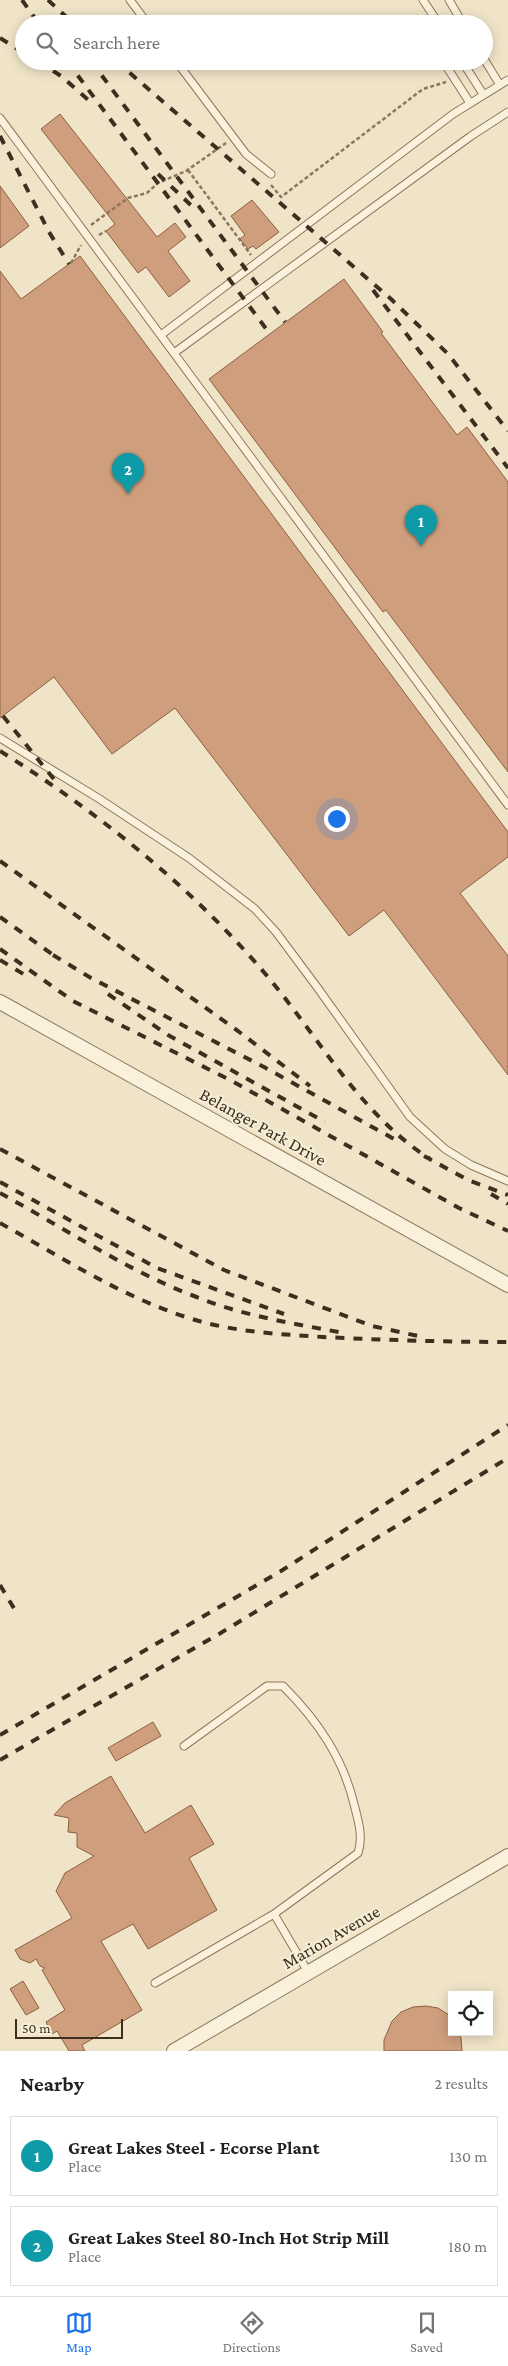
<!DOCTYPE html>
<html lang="en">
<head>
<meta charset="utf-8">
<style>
	body { margin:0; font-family:"Crimson Pro",serif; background:#f6f6f6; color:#202124 }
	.controls { position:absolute; right:15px; bottom:15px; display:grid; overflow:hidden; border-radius:0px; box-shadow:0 2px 12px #0003 }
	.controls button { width:45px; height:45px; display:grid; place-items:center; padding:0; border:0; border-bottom:1px solid #e0e0e0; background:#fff; color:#202124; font:25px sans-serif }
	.scale { position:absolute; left:15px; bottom:12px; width:108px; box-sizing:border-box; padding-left:5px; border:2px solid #3d2e20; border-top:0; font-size:14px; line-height:18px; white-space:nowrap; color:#3d2e20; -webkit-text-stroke:4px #f7eed8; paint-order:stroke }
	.you { position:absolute; left:336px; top:818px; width:18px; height:18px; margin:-12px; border:4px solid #fff; border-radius:50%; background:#1a73e8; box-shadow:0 0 0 8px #1a73e833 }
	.badge { display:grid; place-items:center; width:32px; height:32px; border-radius:50%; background:#1a73e8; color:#fff; font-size:16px; font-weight:700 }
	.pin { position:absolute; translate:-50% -41px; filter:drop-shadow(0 1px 2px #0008) }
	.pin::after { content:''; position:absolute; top:26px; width:18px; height:15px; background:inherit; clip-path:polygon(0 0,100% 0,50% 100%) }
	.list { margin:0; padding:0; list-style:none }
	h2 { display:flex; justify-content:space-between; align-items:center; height:65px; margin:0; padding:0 20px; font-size:21px }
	h2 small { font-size:16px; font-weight:400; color:#757577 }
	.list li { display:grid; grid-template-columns:32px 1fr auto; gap:15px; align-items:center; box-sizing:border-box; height:80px; margin:0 10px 10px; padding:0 10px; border:1px solid #e0e0e0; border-radius:0px }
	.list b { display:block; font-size:19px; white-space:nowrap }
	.list p { margin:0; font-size:16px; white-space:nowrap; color:#757577 }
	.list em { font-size:16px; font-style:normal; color:#757577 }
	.icon { flex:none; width:28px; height:28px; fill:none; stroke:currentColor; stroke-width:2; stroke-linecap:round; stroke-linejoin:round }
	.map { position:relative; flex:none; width:508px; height:2051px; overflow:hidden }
	.search { position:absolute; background:#fff; box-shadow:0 2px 12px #0003; left:15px; right:15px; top:15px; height:55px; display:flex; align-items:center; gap:12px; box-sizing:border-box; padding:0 18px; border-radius:28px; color:#757577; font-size:19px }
	.sheet { height:245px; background:#fff }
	nav { display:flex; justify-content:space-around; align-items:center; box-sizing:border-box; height:70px; border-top:1px solid #e0e0e0; background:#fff; font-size:14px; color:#757577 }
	nav a { display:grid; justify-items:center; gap:2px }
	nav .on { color:#1a73e8 }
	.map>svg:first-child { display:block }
</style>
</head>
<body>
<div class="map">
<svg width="508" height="2051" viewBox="0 0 508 2051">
	<rect width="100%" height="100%" fill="#f0e4c8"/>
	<path fill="#cf9f7d" stroke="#8d5f41" d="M 60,114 L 157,237 L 175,223 L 186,237 L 168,251 L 190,281 L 169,297 L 146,267 L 138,273 L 106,231 L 115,224 L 41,129 Z
		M 0,186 L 29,226 L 0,248 Z
		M 252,200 L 279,232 L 256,249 L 253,246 L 248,249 L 240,239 L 245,235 L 231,216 Z
		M 80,256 L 508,832 L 508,857 L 460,893 L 508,956 L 508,1075 L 384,910 L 349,936 L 175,708 L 112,754 L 54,677 L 0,718 L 0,271 L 21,299 Z
		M 344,279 L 383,332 L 381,333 L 457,435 L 467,427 L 508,482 L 508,772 L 386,610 L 383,612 L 209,379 Z
		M 153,1722 L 161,1736 L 116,1761 L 108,1748 Z
		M 111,1776 L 145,1833 L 191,1805 L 214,1844 L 189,1858 L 217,1910 L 148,1949 L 133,1924 L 101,1941 L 142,2010 L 82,2045 L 85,2051 L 69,2051 L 57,2031 L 52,2034 L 46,2022 L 65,2010 L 42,1970 L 45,1968 L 40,1966 L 36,1959 L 30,1963 L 20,1959 L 15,1950 L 72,1918 L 56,1891 L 65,1873 L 94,1856 L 77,1847 L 77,1833 L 68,1832 L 69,1818 L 54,1815 L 65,1803 Z
		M 23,1981 L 39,2008 L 26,2015 L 10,1989 Z
		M 426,2006 L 438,2008 L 449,2015 L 452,2019 L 452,2032 L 459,2032 L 461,2038 L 462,2051 L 384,2051 L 384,2040 L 392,2021 L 401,2012 L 413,2007 Z"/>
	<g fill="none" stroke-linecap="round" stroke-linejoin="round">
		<defs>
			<path id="service" d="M 130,0 L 148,24
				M 423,0 L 439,24
				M 449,0 L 463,24
				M 484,59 L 500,85
				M 176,61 L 246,154 L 271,174
				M 443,61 L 470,103
				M 462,61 L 483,94
				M 0,118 L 508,805
				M 161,335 L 453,114 L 508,80
				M 174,353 L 471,136 L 508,112
				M 0,738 L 98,798 L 189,858 L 255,909 L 276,932 L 317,987 L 410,1117 L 445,1149 L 471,1165 L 508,1181
				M 184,1746 L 267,1686 L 283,1686 C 318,1721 344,1759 355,1808 C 359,1823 363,1838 358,1853 L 274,1914
				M 155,1983 L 274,1914 L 308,1972"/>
			<path id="minor" d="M 0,1002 L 508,1285
				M 174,2051 L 508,1856"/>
		</defs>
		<use href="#service" stroke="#8d765c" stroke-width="9"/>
		<use href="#minor" stroke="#8d765c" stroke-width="16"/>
		<path stroke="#8d765c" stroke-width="2.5" stroke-dasharray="4 2.5" stroke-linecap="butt" d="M 188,170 L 251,255
			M 271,185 L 281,197 L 423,89 L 446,82
			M 91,225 L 128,198 L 147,193 L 158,183 L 186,171 L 226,143
			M 99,235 L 106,231
			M 71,263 L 81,245"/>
		<use href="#service" stroke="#faf1dc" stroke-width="7"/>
		<use href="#minor" stroke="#faf1dc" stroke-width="14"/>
		<path stroke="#3d2e20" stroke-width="4" stroke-dasharray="9 9" stroke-linecap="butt" d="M 22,0 L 39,24
			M 48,0 L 74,24
			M 0,38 L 24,53
			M 38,61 L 61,76 L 93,104
			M 67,61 L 270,334
			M 91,61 L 285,322
			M 116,61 L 391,299 L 448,354 L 508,431
			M 0,136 L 49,232 L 69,264
			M 158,174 L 195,209
			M 373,290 L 508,468
			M 3,716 L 57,783
			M 0,751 C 99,813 192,887 268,977 C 320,1039 360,1114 430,1159
			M 0,861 L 238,1031 L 310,1086
			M 0,917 L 59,959
			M 0,949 L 73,1001 L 232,1081 L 459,1208 L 508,1231
			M 53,955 L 91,978 L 264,1067 L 394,1139
			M 0,960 L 30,978
			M 108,994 L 168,1035 L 325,1122
			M 0,1149 L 224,1270 L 372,1326 L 418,1336
			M 424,1156 L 468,1180 L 508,1195
			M 0,1182 L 157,1268 L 284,1314
			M 0,1193 C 64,1228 131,1273 199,1298 C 244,1316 296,1324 344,1333
			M 491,1194 L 508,1204
			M 0,1223 C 61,1257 122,1297 189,1318 C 232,1332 278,1334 323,1337 C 385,1340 446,1342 508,1342
			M 0,1585 L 18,1615
			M 0,1735 L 281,1571 L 508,1425
			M 0,1760 L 219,1634 L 508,1458"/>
	</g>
	<g text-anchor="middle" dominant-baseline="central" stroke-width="4" stroke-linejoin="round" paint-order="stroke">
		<g font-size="18" fill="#3d2e20" stroke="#f7eed8">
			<text transform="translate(263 1127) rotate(29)">Belanger Park Drive</text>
			<text transform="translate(331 1937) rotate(-30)">Marion Avenue</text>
		</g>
	</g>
</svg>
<div class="controls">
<button><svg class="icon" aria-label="locate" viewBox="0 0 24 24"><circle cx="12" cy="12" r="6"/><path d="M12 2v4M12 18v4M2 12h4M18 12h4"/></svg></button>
</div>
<div class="scale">50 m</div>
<div class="you"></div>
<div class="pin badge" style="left:421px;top:546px;background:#0f9aa8">1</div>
<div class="pin badge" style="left:128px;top:494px;background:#0f9aa8">2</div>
<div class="search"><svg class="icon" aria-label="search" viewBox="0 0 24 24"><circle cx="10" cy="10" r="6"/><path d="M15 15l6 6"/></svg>Search here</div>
</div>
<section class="sheet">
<h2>Nearby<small>2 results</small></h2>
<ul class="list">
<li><span class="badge" style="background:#0f9aa8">1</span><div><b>Great Lakes Steel - Ecorse Plant</b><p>Place</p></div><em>130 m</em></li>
<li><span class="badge" style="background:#0f9aa8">2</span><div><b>Great Lakes Steel 80-Inch Hot Strip Mill</b><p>Place</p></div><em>180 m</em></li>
</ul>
</section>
<nav>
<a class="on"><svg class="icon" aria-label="map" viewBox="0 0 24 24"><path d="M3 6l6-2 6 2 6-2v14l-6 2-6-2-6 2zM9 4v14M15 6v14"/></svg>Map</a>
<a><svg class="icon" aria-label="directions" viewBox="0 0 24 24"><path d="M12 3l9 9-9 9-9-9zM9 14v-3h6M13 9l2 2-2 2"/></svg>Directions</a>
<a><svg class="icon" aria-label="saved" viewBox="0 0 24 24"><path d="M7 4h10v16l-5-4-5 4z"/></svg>Saved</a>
</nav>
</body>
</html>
